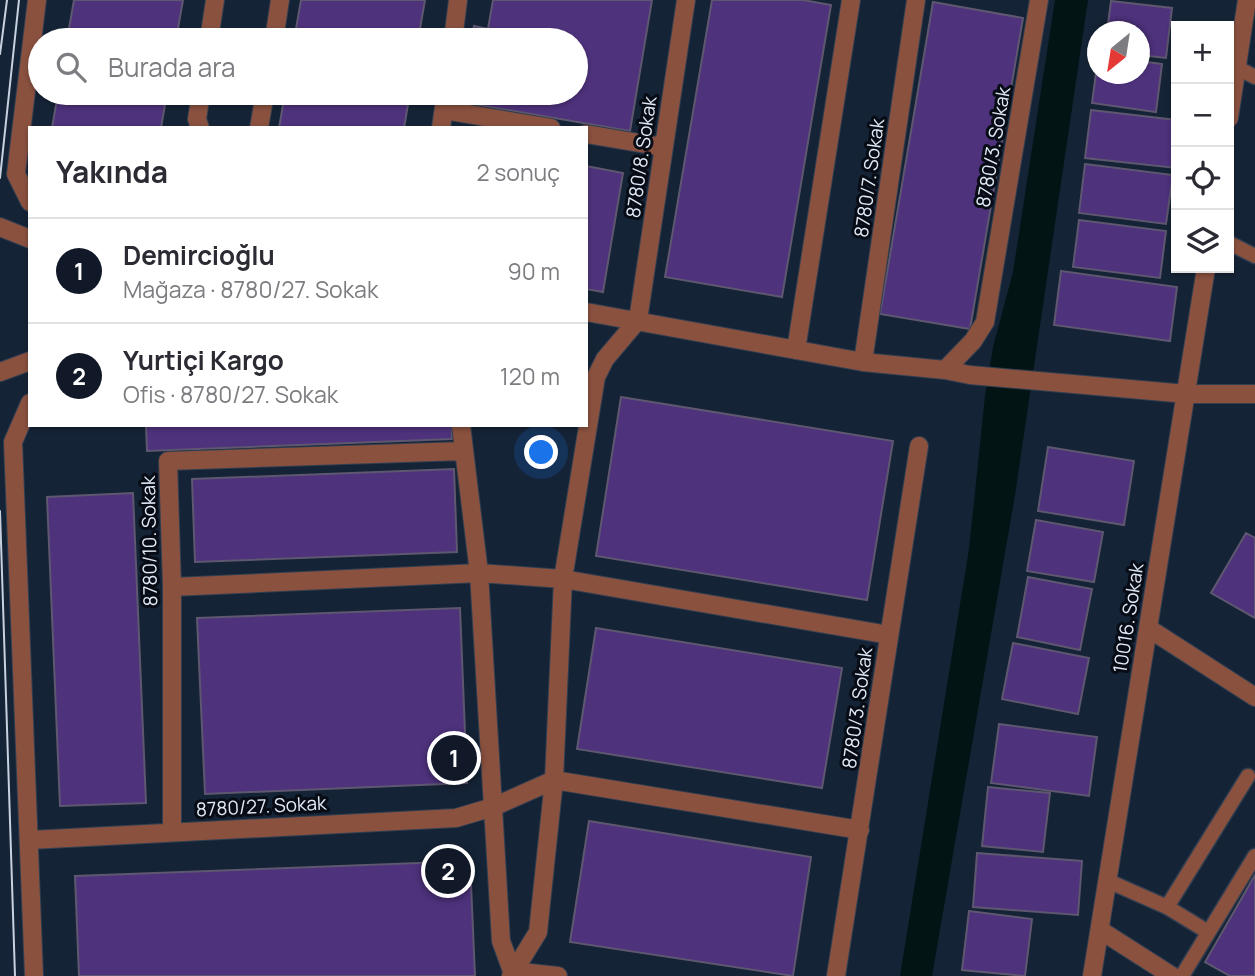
<!DOCTYPE html>
<html lang="tr">
<head>
<meta charset="utf-8">
<style>
	body { margin:0; font-family:Manrope,sans-serif; background:#f2f2f3; color:#2b2b33 }
	.controls { position:absolute; right:21px; top:21px; display:grid; overflow:hidden; border-radius:0px; box-shadow:0 2px 5px #0004 }
	.controls button { width:63px; height:63px; display:grid; place-items:center; padding:0; border:0; border-bottom:2px solid #e1e1e2; background:#fff; color:#2b2b33; font:35px sans-serif }
	.compass { position:absolute; left:1087px; top:21px; width:63px; height:63px; border-radius:50%; background:#fff; box-shadow:0 2px 5px #0004; rotate:210deg }
	.you { position:absolute; left:542px; top:453px; width:24px; height:24px; margin:-18px; border:5px solid #fff; border-radius:50%; background:#1a73e8; box-shadow:0 0 0 10px #1a73e833 }
	.badge { display:grid; place-items:center; width:46px; height:46px; border-radius:50%; background:#111827; color:#fff; font-size:23px; font-weight:700 }
	.pin { position:absolute; translate:-50% -50%; border:4px solid #fff; box-shadow:0 2px 7px #0006 }
	.list { margin:0; padding:0; list-style:none }
	h2 { display:flex; justify-content:space-between; align-items:center; height:91px; margin:0; padding:0 28px; font-size:30px }
	h2 small { font-size:23px; font-weight:400; color:#7c7c81 }
	.list li { display:grid; grid-template-columns:46px 1fr auto; gap:21px; align-items:center; box-sizing:border-box; height:105px; padding:0 28px; border-top:2px solid #e1e1e2 }
	.list b { display:block; font-size:26px; white-space:nowrap }
	.list p { margin:0; font-size:23px; white-space:nowrap; color:#7c7c81 }
	.list em { font-size:23px; font-style:normal; color:#7c7c81 }
	.icon { flex:none; width:38px; height:38px; fill:none; stroke:currentColor; stroke-width:2; stroke-linecap:round; stroke-linejoin:round }
	.map { position:relative; flex:none; width:1255px; height:976px; overflow:hidden }
	.search { position:absolute; background:#fff; box-shadow:0 2px 5px #0004; left:28px; top:28px; width:560px; height:77px; display:flex; align-items:center; gap:18px; box-sizing:border-box; padding:0 24px; border-radius:38px; color:#7c7c81; font-size:26px }
	.panel { position:absolute; background:#fff; box-shadow:0 2px 5px #0004; left:28px; top:126px; width:560px; height:301px; border-radius:0px }
	.map>svg:first-child { display:block }
</style>
</head>
<body>
<div class="map">
<svg width="1255" height="976" viewBox="0 0 1255 976">
	<rect width="100%" height="100%" fill="#152336"/>
	<path fill="#031414" d="M 1055,0 L 1088,0 L 1015,495 L 932,976 L 900,976 L 969,549 L 985,396 L 993,347 L 1013,272 Z"/>
	<path fill="#4e327c" stroke="#5e5770" stroke-width="2" d="M 74,0 L 183,0 L 176,40 L 67,40 Z
		M 301,0 L 425,0 L 418,40 L 294,40 Z
		M 493,0 L 652,0 L 630,131 L 461,102 L 463,93 L 576,93 L 576,40 L 471,40 L 474,26 L 488,29 Z
		M 712,0 L 803,0 L 831,5 L 782,297 L 665,277 Z
		M 1111,1 L 1172,8 L 1166,58 L 1140,55 L 1140,32 L 1107,32 Z
		M 933,2 L 1023,18 L 970,329 L 880,314 Z
		M 1098,58 L 1098,74 L 1140,74 L 1140,61 L 1162,64 L 1156,112 L 1092,103 Z
		M 58,93 L 167,93 L 161,128 L 52,128 Z
		M 285,93 L 410,93 L 404,128 L 279,128 Z
		M 1091,110 L 1176,120 L 1176,168 L 1085,158 Z
		M 1085,164 L 1173,175 L 1166,224 L 1079,213 Z
		M 586,166 L 623,173 L 603,292 L 586,289 Z
		M 1079,220 L 1166,231 L 1160,278 L 1073,267 Z
		M 1061,271 L 1177,287 L 1170,341 L 1054,325 Z
		M 621,397 L 893,441 L 867,600 L 596,556 Z
		M 146,425 L 452,425 L 452,439 L 147,451 Z
		M 1048,447 L 1134,461 L 1124,525 L 1038,511 Z
		M 454,469 L 457,552 L 195,562 L 192,479 Z
		M 133,493 L 146,803 L 60,806 L 47,497 Z
		M 1036,520 L 1103,532 L 1094,582 L 1027,571 Z
		M 1246,533 L 1255,538 L 1255,618 L 1211,593 Z
		M 1028,577 L 1092,589 L 1080,650 L 1017,637 Z
		M 460,608 L 467,783 L 205,794 L 197,618 Z
		M 596,628 L 842,668 L 822,788 L 577,749 Z
		M 1013,643 L 1089,658 L 1078,714 L 1002,699 Z
		M 999,724 L 1097,737 L 1089,796 L 991,783 Z
		M 988,787 L 1050,793 L 1043,852 L 982,846 Z
		M 589,821 L 811,857 L 793,976 L 570,942 Z
		M 977,853 L 1082,861 L 1078,915 L 973,907 Z
		M 470,861 L 475,976 L 79,976 L 75,876 Z
		M 1255,875 L 1255,976 L 1230,976 L 1205,962 Z
		M 969,911 L 1032,919 L 1025,976 L 962,970 Z"/>
	<g fill="none" stroke-linecap="round" stroke-linejoin="round">
		<defs>
			<path id="service" d="M 1236,67 L 1255,77
				M 1229,243 L 1255,256
				M 1108,881 L 1167,907 L 1208,932
				M 1167,907 L 1248,776
				M 1182,976 L 1255,856"/>
			<path id="minor" d="M 209,40 L 215,0
				M 274,40 L 280,0
				M 453,40 L 458,0
				M 444,110 L 551,128
				M 1229,118 L 1247,0
				M 200,128 L 197,119 L 201,93
				M 259,128 L 265,93
				M 441,128 L 446,93
				M 586,134 L 663,147
				M 0,227 L 30,239
				M 586,312 L 863,362 L 945,370 L 970,375 L 1187,394 L 1255,394
				M 796,350 L 851,0
				M 863,362 L 916,0
				M 945,370 L 973,341 L 985,322 L 1039,0
				M 0,372 L 30,361
				M 461,425 L 479,573 L 501,941 L 512,971
				M 172,587 L 479,573 L 563,579 L 889,635
				M 1148,628 L 1255,697
				M 172,831 L 172,587 L 168,461 L 464,451
				M 30,840 L 456,818 L 493,807 L 554,780 L 860,830
				M 1100,930 L 1172,976
				M 512,971 L 558,976
				M 511,976 L 538,932 L 554,780 L 563,579 L 596,377 L 605,359 L 638,320 L 686,0
				M 836,976 L 919,446
				M 1092,976 L 1206,268"/>
			<path id="tertiary" d="M 30,202 L 16,174 L 37,0
				M 30,403 L 13,442 L 34,976"/>
		</defs>
		<use href="#service" stroke="#323f51" stroke-width="17"/>
		<use href="#minor" stroke="#323f51" stroke-width="20"/>
		<use href="#tertiary" stroke="#323f51" stroke-width="20"/>
		<use href="#service" stroke="#8a513f" stroke-width="14"/>
		<use href="#minor" stroke="#8a513f" stroke-width="18"/>
		<use href="#tertiary" stroke="#8a513f" stroke-width="18"/>
		<path stroke="#c7d1df" stroke-width="2" d="M 0,54 L 7,0
			M 0,178 L 19,0
			M 0,511 L 15,976"/>
	</g>
	<g text-anchor="middle" dominant-baseline="central" stroke-width="6" stroke-linejoin="round" paint-order="stroke">
		<g font-size="19" fill="#e1eaf7" stroke="#070c15">
			<text transform="translate(993 147) rotate(-80)">8780/3. Sokak</text>
			<text transform="translate(641 157) rotate(-82)">8780/8. Sokak</text>
			<text transform="translate(869 178) rotate(-82)">8780/7. Sokak</text>
			<text transform="translate(149 541) rotate(-91)">8780/10. Sokak</text>
			<text transform="translate(1128 618) rotate(-81)">10016. Sokak</text>
			<text transform="translate(857 708) rotate(-82)">8780/3. Sokak</text>
			<text transform="translate(261 806) rotate(-3)">8780/27. Sokak</text>
		</g>
	</g>
</svg>
<div class="controls">
<button>+</button>
<button>−</button>
<button><svg class="icon" aria-label="locate" viewBox="0 0 24 24"><circle cx="12" cy="12" r="6"/><path d="M12 2v4M12 18v4M2 12h4M18 12h4"/></svg></button>
<button><svg class="icon" aria-label="layers" viewBox="0 0 24 24"><path d="M12 4l9 5-9 5-9-5zM3 14l9 5 9-5"/></svg></button>
</div>
<svg class="compass" viewBox="-18 -18 36 36"><path d="M0-13l5 13h-10z" fill="#e53935"/><path d="M0 13l5-13h-10z" fill="#7c7c81"/></svg>
<div class="you"></div>
<div class="pin badge" style="left:454px;top:758px">1</div>
<div class="pin badge" style="left:448px;top:871px">2</div>
<div class="search"><svg class="icon" aria-label="search" viewBox="0 0 24 24"><circle cx="10" cy="10" r="6"/><path d="M15 15l6 6"/></svg>Burada ara</div>
<section class="panel">
<h2>Yakında<small>2 sonuç</small></h2>
<ul class="list">
<li><span class="badge">1</span><div><b>Demircioğlu</b><p>Mağaza · 8780/27. Sokak</p></div><em>90 m</em></li>
<li><span class="badge">2</span><div><b>Yurtiçi Kargo</b><p>Ofis · 8780/27. Sokak</p></div><em>120 m</em></li>
</ul>
</section>
</div>
</body>
</html>
